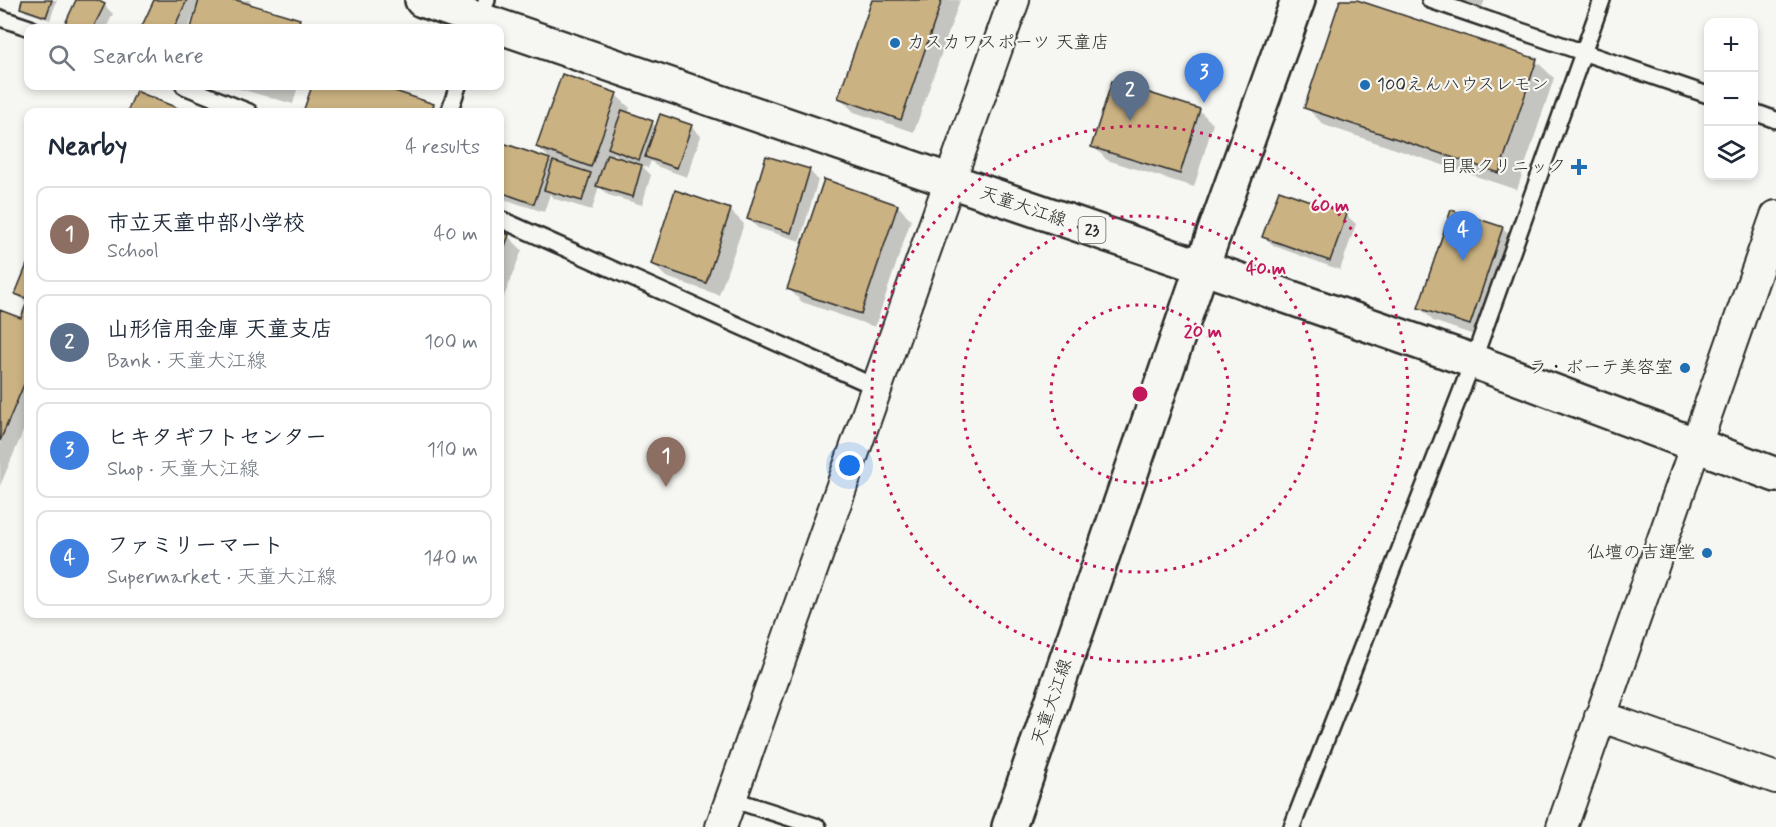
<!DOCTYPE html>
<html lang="en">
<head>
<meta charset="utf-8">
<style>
	body { margin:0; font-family:Mynerve,"Klee One",sans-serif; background:#f6f6f7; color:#1f2937 }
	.controls { position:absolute; right:18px; top:18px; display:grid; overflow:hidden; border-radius:12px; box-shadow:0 3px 9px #0003 }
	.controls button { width:54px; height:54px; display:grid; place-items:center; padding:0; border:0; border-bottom:2px solid #e0e1e3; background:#fff; color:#1f2937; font:30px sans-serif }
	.you { position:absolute; left:850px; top:466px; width:21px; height:21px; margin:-15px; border:4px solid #fff; border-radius:50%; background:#1a73e8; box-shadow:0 0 0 9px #1a73e833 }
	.badge { display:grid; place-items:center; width:39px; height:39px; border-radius:50%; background:#7c3aed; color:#fff; font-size:20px; font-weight:700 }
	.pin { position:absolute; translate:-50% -50px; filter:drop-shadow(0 2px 3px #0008) }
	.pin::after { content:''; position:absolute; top:32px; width:21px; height:18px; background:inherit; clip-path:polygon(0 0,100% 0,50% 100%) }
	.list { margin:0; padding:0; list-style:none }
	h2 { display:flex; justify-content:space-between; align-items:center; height:78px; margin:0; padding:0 24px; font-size:26px }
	h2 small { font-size:20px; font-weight:400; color:#747a83 }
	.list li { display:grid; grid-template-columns:39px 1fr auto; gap:18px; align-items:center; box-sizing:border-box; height:96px; margin:0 12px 12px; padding:0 12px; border:2px solid #e0e1e3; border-radius:12px }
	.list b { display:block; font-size:22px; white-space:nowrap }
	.list p { margin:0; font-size:20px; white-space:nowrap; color:#747a83 }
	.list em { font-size:20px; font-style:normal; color:#747a83 }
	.icon { flex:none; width:33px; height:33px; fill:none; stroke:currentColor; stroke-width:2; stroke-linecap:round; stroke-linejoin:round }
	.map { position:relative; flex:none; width:1776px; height:827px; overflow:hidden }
	.search { position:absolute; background:#fff; box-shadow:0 3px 9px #0003; left:24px; top:24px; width:480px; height:66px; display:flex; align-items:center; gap:15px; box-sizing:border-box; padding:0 21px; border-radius:12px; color:#747a83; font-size:22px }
	.panel { position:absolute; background:#fff; box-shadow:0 3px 9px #0003; left:24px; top:108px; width:480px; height:510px; border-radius:12px }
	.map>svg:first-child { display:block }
</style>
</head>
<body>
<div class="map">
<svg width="1776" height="827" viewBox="0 0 1776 827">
	<rect width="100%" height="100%" fill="#f6f6f2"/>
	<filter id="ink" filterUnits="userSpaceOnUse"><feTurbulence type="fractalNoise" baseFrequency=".0167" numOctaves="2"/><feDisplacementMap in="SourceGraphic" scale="12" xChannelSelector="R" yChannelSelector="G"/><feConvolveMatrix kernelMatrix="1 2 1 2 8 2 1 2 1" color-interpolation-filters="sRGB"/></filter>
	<g filter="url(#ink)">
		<path fill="#0003" fill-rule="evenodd" d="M 24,0 L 57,0 L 50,20 L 26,12 L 21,7 Z
			M 78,0 L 93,0 L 104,5 L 113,14 L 106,28 L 69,28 L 66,25 Z
			M 156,0 L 250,0 L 249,5 L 299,20 L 308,28 L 193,28 L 196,10 L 188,28 L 143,28 Z
			M 874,0 L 960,0 L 914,132 L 854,112 L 840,98 Z
			M 1342,0 L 1352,0 L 1536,61 L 1554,78 L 1517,190 L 1324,125 L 1306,107 Z
			M 1462,0 L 1485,0 L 1482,7 Z
			M 229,86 L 298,86 L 293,104 Z
			M 314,86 L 376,86 L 433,105 L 441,112 L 305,112 Z
			M 137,93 L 183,112 L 128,112 Z
			M 616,95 L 630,108 L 628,114 L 652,123 L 657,128 L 661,116 L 692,127 L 701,136 L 687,177 L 656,166 L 651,161 L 648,168 L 641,165 L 651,175 L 642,205 L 608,195 L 599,186 L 592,210 L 555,199 L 550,194 L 544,212 L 500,198 L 500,143 L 552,161 L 538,147 ZM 614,153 L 621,160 L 613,157 Z
			M 1199,110 L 1213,124 L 1194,187 L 1107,160 L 1093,146 Z
			M 809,170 L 818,180 L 800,241 L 758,228 L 748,219 Z
			M 898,206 L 911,220 L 875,327 L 802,302 L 788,288 Z
			M 730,210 L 744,224 L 719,295 L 666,277 L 652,263 Z
			M 1346,215 L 1356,224 L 1340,270 L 1274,246 L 1264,237 Z
			M 1502,228 L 1516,242 L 1483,338 L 1433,321 L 1420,307 Z
			M 500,233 L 508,236 L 522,250 L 503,299 L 500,298 Z
			M 28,266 L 28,420 L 0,486 L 0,311 L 22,320 L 27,304 L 17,294 Z"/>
		<path fill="#cbb282" stroke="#2b2b2b" stroke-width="1.5" d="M 22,0 L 52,0 L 46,17 L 20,8 Z
			M 76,0 L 97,0 L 105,4 L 93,28 L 70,28 L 64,26 Z
			M 154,0 L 187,0 L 174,28 L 141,28 Z
			M 199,0 L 236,0 L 300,19 L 297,28 L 191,28 Z
			M 872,0 L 942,0 L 901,120 L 838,98 Z
			M 1340,0 L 1357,0 L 1537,59 L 1499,173 L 1304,108 Z
			M 562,74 L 617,93 L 591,167 L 536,147 Z
			M 1112,81 L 1200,109 L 1180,174 L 1091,147 Z
			M 312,86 L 380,86 L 434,104 L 431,112 L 303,112 Z
			M 136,91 L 187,112 L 127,112 Z
			M 622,110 L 653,121 L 639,160 L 608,148 Z
			M 660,114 L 692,125 L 677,168 L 645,157 Z
			M 500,142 L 550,159 L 534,204 L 500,192 Z
			M 607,154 L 642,165 L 633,197 L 596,186 Z
			M 766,156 L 810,169 L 791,233 L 747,219 Z
			M 553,161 L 591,173 L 582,201 L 544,190 Z
			M 824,179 L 898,205 L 861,314 L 787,289 Z
			M 675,190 L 731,209 L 706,283 L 651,264 Z
			M 1279,190 L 1347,214 L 1330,261 L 1262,237 Z
			M 1451,210 L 1503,227 L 1470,325 L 1418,308 Z
			M 500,231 L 509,235 L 500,260 Z
			M 28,262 L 28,375 L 0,441 L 0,310 L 21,318 L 28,299 L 15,294 Z"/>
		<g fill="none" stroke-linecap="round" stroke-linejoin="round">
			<defs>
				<path id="lane" d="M 1430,0 L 1708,95
					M 0,18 L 30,28
					M 478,23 L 487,0
					M 184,86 L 249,112
					M 449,112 L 458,86
					M 1754,112 L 1776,120
					M 500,219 L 876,387
					M 731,799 L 818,827
					M 1292,827 L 1473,361 L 1602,0"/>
				<path id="street" d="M 1600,716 L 1776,778
					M 721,827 L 1014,0
					M 1562,827 L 1776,216"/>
				<path id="secondary" d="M 1298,0 L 1202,267 L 1473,361 L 1776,475"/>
				<path id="primary" d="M 422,0 L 1202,267 L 1009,827"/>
			</defs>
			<use href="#lane" stroke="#2b2b2b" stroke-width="20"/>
			<use href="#street" stroke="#2b2b2b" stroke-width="34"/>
			<use href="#secondary" stroke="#2b2b2b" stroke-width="38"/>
			<use href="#primary" stroke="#2b2b2b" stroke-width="38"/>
			<use href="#lane" stroke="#f6f6f2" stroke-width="15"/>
			<use href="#street" stroke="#f6f6f2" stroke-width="30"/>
			<use href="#secondary" stroke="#f6f6f2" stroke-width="33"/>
			<use href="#primary" stroke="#f6f6f2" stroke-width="33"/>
		</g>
	</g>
	<g fill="none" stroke="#c2185b" stroke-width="3" stroke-dasharray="3 6">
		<circle cx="1140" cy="394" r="89"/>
		<circle cx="1140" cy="394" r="178"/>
		<circle cx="1140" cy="394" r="268"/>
	</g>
	<g fill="#1f6fb2" stroke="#f6f6f2" stroke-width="2">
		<circle cx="895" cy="43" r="6"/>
		<circle cx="1365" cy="85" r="6"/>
		<path d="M1576 158h6v6h6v6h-6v6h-6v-6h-6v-6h6z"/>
		<circle cx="1685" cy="368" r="6"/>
		<circle cx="1707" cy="553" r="6"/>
	</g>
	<g text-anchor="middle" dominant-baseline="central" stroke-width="4.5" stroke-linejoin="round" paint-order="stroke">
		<rect fill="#f6f6f2" stroke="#686867" stroke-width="1.5" x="1078.5" y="217" width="27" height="26" rx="4.5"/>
		<g font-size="16" font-weight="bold" fill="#2b2b2b">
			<text x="1092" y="230">23</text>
		</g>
		<g font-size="18" fill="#2b2b2b" stroke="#f6f6f2" text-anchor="end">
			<text x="907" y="43" text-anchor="start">カスカワスポーツ 天童店</text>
			<text x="1377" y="85" text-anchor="start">100えんハウスレモン</text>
			<text x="1566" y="167">目黒クリニック</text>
			<text x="1673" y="368">ラ・ボーテ美容室</text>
			<text x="1695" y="553">仏壇の吉運堂</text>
		</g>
		<g font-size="18" fill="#2b2b2b" stroke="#f6f6f2">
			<text transform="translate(1023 207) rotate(19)">天童大江線</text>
			<text transform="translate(1052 702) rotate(-71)">天童大江線</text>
		</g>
	</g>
	<circle cx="1140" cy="394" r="9" fill="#c2185b" stroke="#f6f6f2" stroke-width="3"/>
	<g font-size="18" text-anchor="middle" font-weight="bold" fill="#c2185b" stroke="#f6f6f2" stroke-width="4.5" stroke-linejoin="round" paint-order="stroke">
		<text x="1330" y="211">60 m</text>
		<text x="1266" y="274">40 m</text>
		<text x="1203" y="337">20 m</text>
	</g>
</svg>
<div class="controls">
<button>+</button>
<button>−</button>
<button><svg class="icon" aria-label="layers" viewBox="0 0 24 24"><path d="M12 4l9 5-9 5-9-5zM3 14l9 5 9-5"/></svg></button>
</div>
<div class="you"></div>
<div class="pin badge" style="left:666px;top:487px;background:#8d6e63">1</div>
<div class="pin badge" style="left:1130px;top:121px;background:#5c6f8a">2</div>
<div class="pin badge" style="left:1204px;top:103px;background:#3f7fe0">3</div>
<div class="pin badge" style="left:1463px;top:261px;background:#3f7fe0">4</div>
<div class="search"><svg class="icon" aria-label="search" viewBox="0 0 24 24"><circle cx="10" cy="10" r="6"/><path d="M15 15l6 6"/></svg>Search here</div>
<section class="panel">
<h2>Nearby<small>4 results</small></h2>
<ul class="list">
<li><span class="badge" style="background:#8d6e63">1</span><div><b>市立天童中部小学校</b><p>School</p></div><em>40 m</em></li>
<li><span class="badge" style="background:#5c6f8a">2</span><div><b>山形信用金庫 天童支店</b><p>Bank · 天童大江線</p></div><em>100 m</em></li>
<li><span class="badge" style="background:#3f7fe0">3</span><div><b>ヒキタギフトセンター</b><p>Shop · 天童大江線</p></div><em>110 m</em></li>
<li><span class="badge" style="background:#3f7fe0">4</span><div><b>ファミリーマート</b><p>Supermarket · 天童大江線</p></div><em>140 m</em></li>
</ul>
</section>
</div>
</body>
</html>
